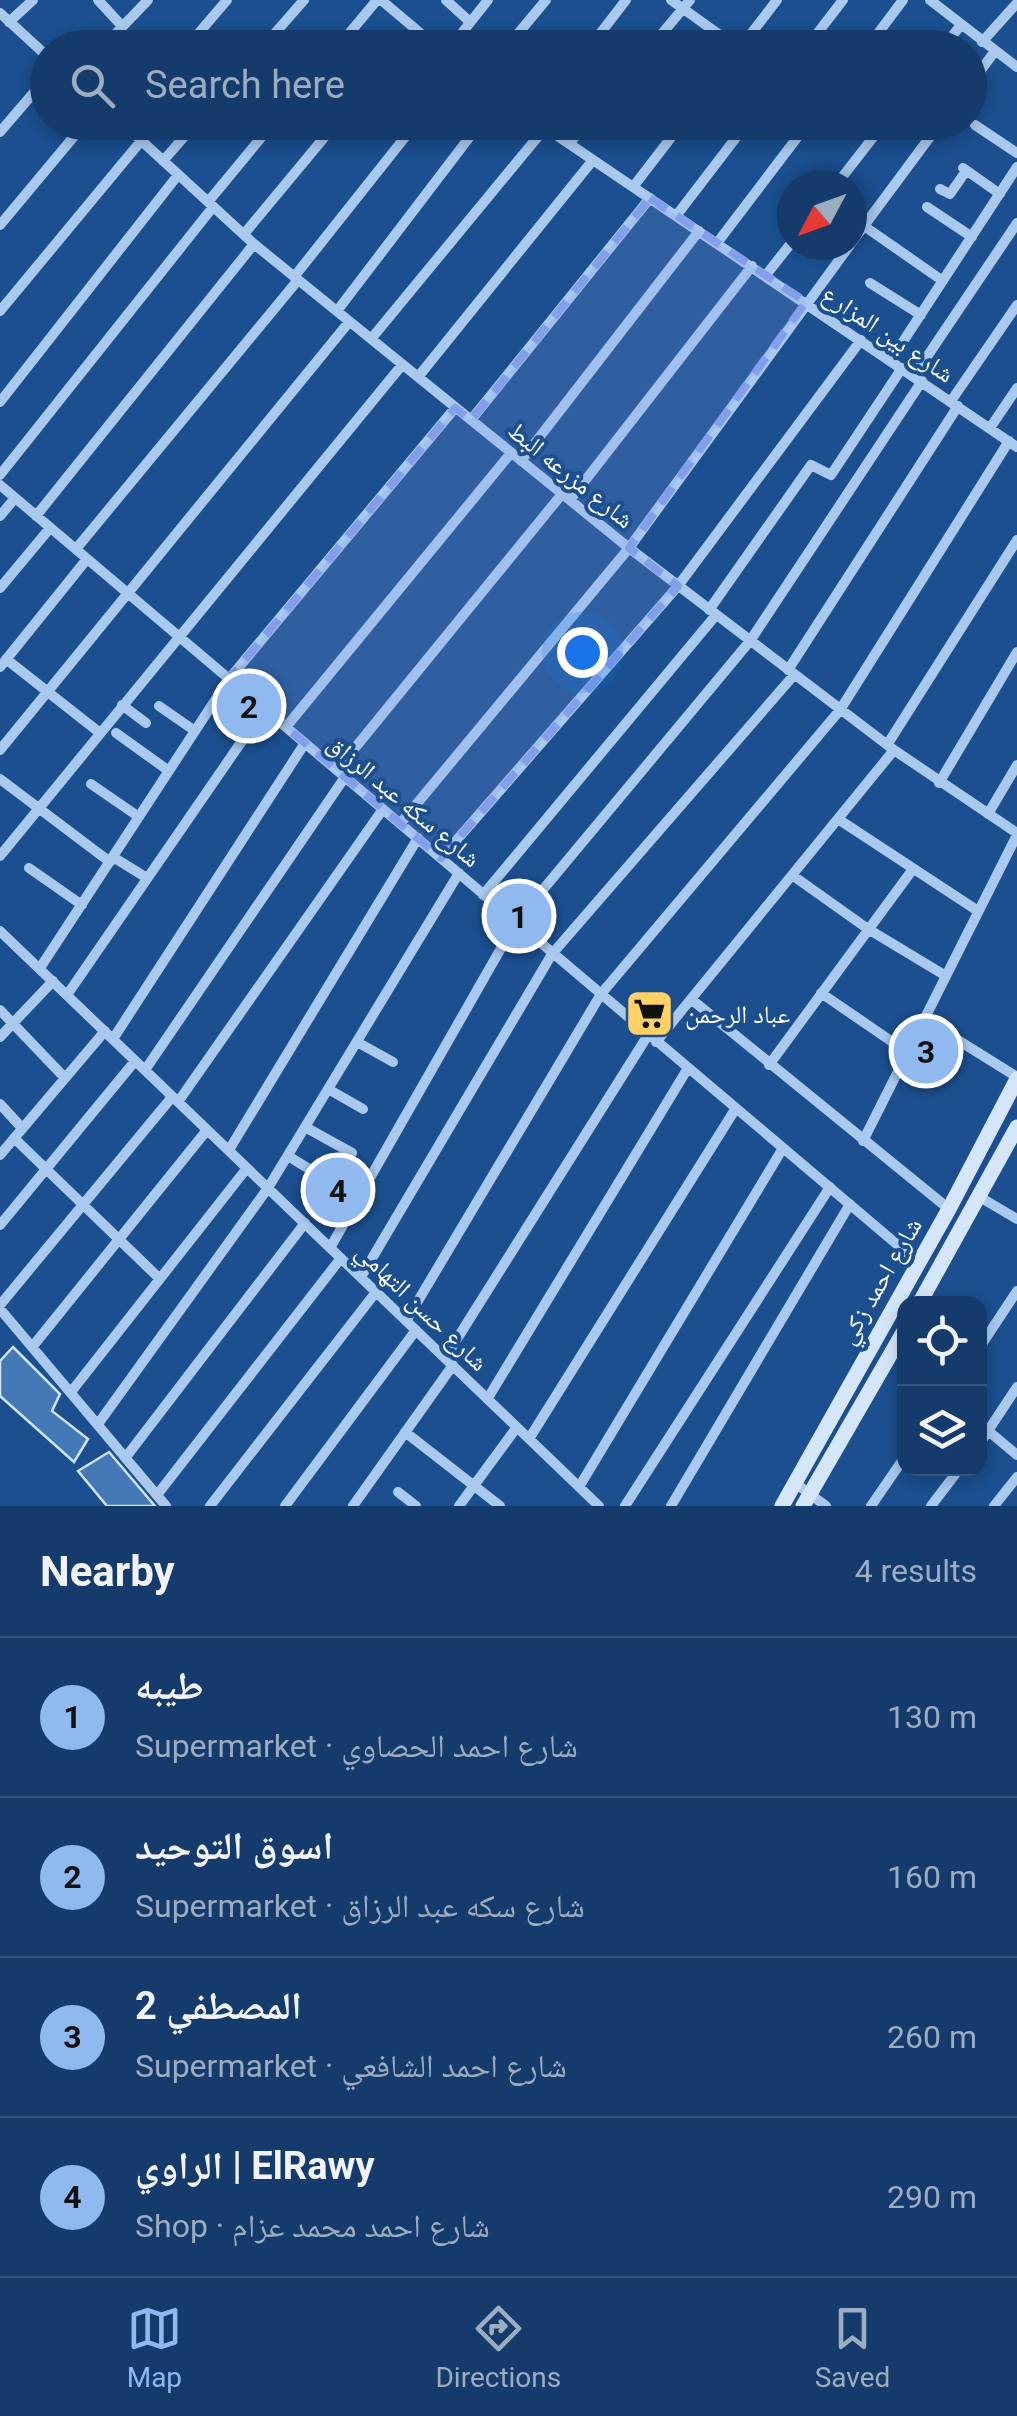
<!DOCTYPE html>
<html lang="en">
<head>
<meta charset="utf-8">
<style>
	body { margin:0; font-family:Roboto,"Noto Naskh Arabic",sans-serif; background:#214673; color:#f1f3f6 }
	.controls { position:absolute; right:30px; bottom:30px; display:grid; overflow:hidden; border-radius:20px; box-shadow:0 5px 15px #0003 }
	.controls button { width:90px; height:90px; display:grid; place-items:center; padding:0; border:0; border-bottom:2px solid #33557e; background:#143b6b; color:#f1f3f6; font:50px sans-serif }
	.compass { position:absolute; left:777px; top:170px; width:90px; height:90px; border-radius:50%; background:#143b6b; box-shadow:0 5px 15px #0003; rotate:229deg }
	.you { position:absolute; left:582px; top:652px; width:35px; height:35px; margin:-25px; border:8px solid #fff; border-radius:50%; background:#1a73e8; box-shadow:0 0 0 15px #1a73e833 }
	.badge { display:grid; place-items:center; width:65px; height:65px; border-radius:50%; background:#90b9f0; color:#111; font-size:32px; font-weight:700 }
	.pin { position:absolute; translate:-50% -50%; border:5px solid #fff; box-shadow:0 2px 10px #0006 }
	.list { margin:0; padding:0; list-style:none }
	h2 { display:flex; justify-content:space-between; align-items:center; height:130px; margin:0; padding:0 40px; font-size:42px }
	h2 small { font-size:32px; font-weight:400; color:#9dadc1 }
	.list li { display:grid; grid-template-columns:65px 1fr auto; gap:30px; align-items:center; box-sizing:border-box; height:160px; padding:0 40px; border-top:2px solid #33557e }
	.list b { display:block; font-size:38px; white-space:nowrap }
	.list p { margin:0; font-size:32px; white-space:nowrap; color:#9dadc1 }
	.list em { font-size:32px; font-style:normal; color:#9dadc1 }
	.icon { flex:none; width:55px; height:55px; fill:none; stroke:currentColor; stroke-width:2; stroke-linecap:round; stroke-linejoin:round }
	.map { position:relative; flex:none; width:1017px; height:1506px; overflow:hidden }
	.search { position:absolute; background:#143b6b; box-shadow:0 5px 15px #0003; left:30px; right:30px; top:30px; height:110px; display:flex; align-items:center; gap:25px; box-sizing:border-box; padding:0 35px; border-radius:55px; color:#9dadc1; font-size:38px }
	.sheet { height:770px; background:#143b6b }
	nav { display:flex; justify-content:space-around; align-items:center; box-sizing:border-box; height:140px; border-top:2px solid #33557e; background:#143b6b; font-size:28px; color:#9dadc1 }
	nav a { display:grid; justify-items:center; gap:5px }
	nav .on { color:#90b9f0 }
	.map>svg:first-child { display:block }
</style>
</head>
<body>
<div class="map">
<svg width="1017" height="1506" viewBox="0 0 1017 1506">
	<rect width="100%" height="100%" fill="#1b4f8f"/>
	<path fill="#4478b7" stroke="#cfe3fa" stroke-width="2.5" d="M 13,1347 L 60,1394 L 52,1411 L 88,1439 L 74,1462 L 0,1396 L 0,1361 Z
		M 109,1452 L 155,1506 L 107,1506 L 78,1471 Z"/>
	<g fill="none" stroke-linecap="round" stroke-linejoin="round">
		<path stroke="#a9c9ee" stroke-width="10" d="M 98,0 L 122,26
			M 381,0 L 438,48
			M 446,0 L 470,22
			M 671,0 L 738,48
			M 930,0 L 1017,67
			M 0,13 L 48,57
			M 9,22 L 33,0
			M 982,42 L 1017,3
			M 102,48 L 148,0
			M 186,48 L 227,0
			M 262,48 L 304,0
			M 337,48 L 377,0
			M 399,48 L 415,29
			M 450,48 L 488,0
			M 506,48 L 546,0
			M 589,48 L 626,0
			M 650,48 L 690,0
			M 740,48 L 777,0
			M 806,48 L 843,0
			M 867,48 L 903,0
			M 943,48 L 960,26
			M 970,85 L 995,51
			M 121,122 L 254,244 L 629,548 L 894,750 L 1017,833
			M 537,122 L 1017,447
			M 975,125 L 1017,153
			M 0,132 L 48,76
			M 569,144 L 587,122
			M 163,161 L 197,122
			M 963,168 L 1000,194
			M 836,185 L 885,122
			M 633,187 L 683,122
			M 940,189 L 950,194 L 966,171
			M 208,202 L 274,122
			M 927,207 L 972,237
			M 676,216 L 748,122
			M 0,225 L 86,122
			M 864,226 L 943,281
			M 244,234 L 337,122
			M 852,242 L 941,122
			M 717,243 L 809,122
			M 766,275 L 792,242
			M 294,277 L 417,122
			M 870,283 L 921,315
			M 0,311 L 141,141
			M 337,311 L 481,122
			M 371,339 L 545,128
			M 891,360 L 1017,167
			M 914,376 L 1017,223
			M 418,377 L 593,160
			M 951,401 L 1017,305
			M 0,402 L 178,175
			M 471,420 L 650,198
			M 990,428 L 1017,388
			M 521,461 L 699,231
			M 0,475 L 213,207
			M 0,485 L 919,1263
			M 570,500 L 752,266
			M 0,516 L 15,498
			M 36,516 L 254,244
			M 76,549 L 298,280
			M 0,588 L 50,528
			M 709,610 L 811,465 L 831,475 L 902,368
			M 6,659 L 100,733
			M 0,667 L 87,559
			M 788,670 L 958,406
			M 122,705 L 146,723
			M 159,706 L 195,731
			M 286,727 L 511,453
			M 116,733 L 169,771
			M 887,745 L 1017,540
			M 0,750 L 349,322
			M 337,770 L 562,494
			M 0,779 L 110,862
			M 939,783 L 1017,652
			M 91,784 L 139,817
			M 988,814 L 1017,765
			M 838,819 L 978,911
			M 400,824 L 629,548 L 850,245
			M 0,856 L 402,365
			M 113,857 L 147,878
			M 441,858 L 678,586 L 861,340
			M 29,868 L 82,905
			M 792,875 L 868,929 L 946,976
			M 483,895 L 716,615
			M 0,931 L 599,1506
			M 40,968 L 229,679 L 455,408
			M 821,993 L 907,1052
			M 67,995 L 264,709
			M 691,999 L 949,1209
			M 0,1010 L 65,1078
			M 924,1019 L 1017,1077
			M 0,1037 L 53,981
			M 113,1039 L 305,743
			M 357,1042 L 393,1062
			M 656,1042 L 894,750
			M 769,1065 L 913,869
			M 145,1070 L 345,777
			M 328,1089 L 363,1109
			M 178,1102 L 383,809
			M 0,1104 L 22,1128
			M 305,1127 L 352,1153
			M 14,1138 L 160,1279
			M 863,1141 L 1017,835
			M 229,1150 L 418,838
			M 0,1155 L 105,1031
			M 288,1156 L 319,1175
			M 978,1196 L 1017,1219
			M 0,1225 L 135,1061
			M 330,1248 L 516,922 L 750,641 L 922,381
			M 361,1277 L 552,954 L 794,675
			M 0,1305 L 172,1097
			M 0,1309 L 166,1506
			M 406,1321 L 601,994 L 840,710 L 1009,441
			M 33,1346 L 207,1130
			M 980,1347 L 1017,1291
			M 445,1358 L 648,1035
			M 71,1392 L 247,1168
			M 488,1398 L 688,1068
			M 98,1424 L 268,1188 L 459,873
			M 980,1424 L 1017,1455
			M 405,1432 L 500,1506
			M 529,1439 L 736,1108
			M 980,1443 L 1017,1387
			M 126,1457 L 305,1223
			M 795,1483 L 826,1506
			M 579,1487 L 783,1148
			M 398,1492 L 416,1506
			M 157,1495 L 341,1258
			M 210,1506 L 376,1292
			M 285,1506 L 416,1330
			M 353,1506 L 453,1365
			M 459,1506 L 517,1427
			M 625,1506 L 830,1187
			M 671,1506 L 850,1204
			M 871,1506 L 904,1458
			M 931,1506 L 960,1468
			M 994,1506 L 1017,1477"/>
		<path stroke="#d6e6fa" stroke-width="15" d="M 919,1304 L 1017,1127
			M 782,1506 L 949,1209 L 1017,1079
			M 803,1506 L 904,1331"/>
	</g>
	<path fill="#839eea" fill-opacity="0.2" stroke="#839eea" stroke-width="8" stroke-dasharray="20 12" stroke-linejoin="round" d="M 650,198 L 806,302 L 629,548 L 678,586 L 441,858 L 229,679 L 455,408 L 471,420 Z"/>
	<defs>
		<symbol id="supermarket-square" viewBox="-11 -11 22 22"><rect x="-9" y="-9" width="18" height="18" rx="4" fill="#ffd166" stroke="#1b4f8f"/><path d="M-6-5.5h2.5l.6 2H6L4.5 2H-2.5L-4.4-4H-6ZM-1.5 3.2a1.3 1.3 0 1 0 .1 0ZM3 3.2a1.3 1.3 0 1 0 .1 0Z" fill="#111"/></symbol>
	</defs>
	<g fill-rule="evenodd">
		<use href="#supermarket-square" x="622" y="986" width="55" height="55"/>
	</g>
	<g text-anchor="middle" dominant-baseline="central" stroke-width="8" stroke-linejoin="round" paint-order="stroke">
		<g font-size="25" fill="#fff" stroke="#1b4f8f">
			<text transform="translate(888 334) rotate(34)">شارع بين المزارع</text>
			<text transform="translate(571 475) rotate(39)">شارع مزرعه البط</text>
			<text transform="translate(404 801) rotate(40)">شارع سكه عبد الرزاق</text>
			<text transform="translate(880 1281) rotate(-60)">شارع احمد زكي</text>
			<text transform="translate(422 1307) rotate(44)">شارع حسن التهامي</text>
		</g>
		<g font-size="25" fill="#fff" stroke="#1b4f8f" text-anchor="start">
			<text x="685" y="1014">عباد الرحمن</text>
		</g>
	</g>
</svg>
<div class="controls">
<button><svg class="icon" aria-label="locate" viewBox="0 0 24 24"><circle cx="12" cy="12" r="6"/><path d="M12 2v4M12 18v4M2 12h4M18 12h4"/></svg></button>
<button><svg class="icon" aria-label="layers" viewBox="0 0 24 24"><path d="M12 4l9 5-9 5-9-5zM3 14l9 5 9-5"/></svg></button>
</div>
<svg class="compass" viewBox="-18 -18 36 36"><path d="M0-13l5 13h-10z" fill="#e53935"/><path d="M0 13l5-13h-10z" fill="#9dadc1"/></svg>
<div class="you"></div>
<div class="pin badge" style="left:519px;top:916px">1</div>
<div class="pin badge" style="left:249px;top:706px">2</div>
<div class="pin badge" style="left:926px;top:1051px">3</div>
<div class="pin badge" style="left:338px;top:1190px">4</div>
<div class="search"><svg class="icon" aria-label="search" viewBox="0 0 24 24"><circle cx="10" cy="10" r="6"/><path d="M15 15l6 6"/></svg>Search here</div>
</div>
<section class="sheet">
<h2>Nearby<small>4 results</small></h2>
<ul class="list">
<li><span class="badge">1</span><div><b>طيبه</b><p>Supermarket · شارع احمد الحصاوي</p></div><em>130 m</em></li>
<li><span class="badge">2</span><div><b>اسوق التوحيد</b><p>Supermarket · شارع سكه عبد الرزاق</p></div><em>160 m</em></li>
<li><span class="badge">3</span><div><b>المصطفي 2</b><p>Supermarket · شارع احمد الشافعي</p></div><em>260 m</em></li>
<li><span class="badge">4</span><div><b>الراوي | ElRawy</b><p>Shop · شارع احمد محمد عزام</p></div><em>290 m</em></li>
</ul>
</section>
<nav>
<a class="on"><svg class="icon" aria-label="map" viewBox="0 0 24 24"><path d="M3 6l6-2 6 2 6-2v14l-6 2-6-2-6 2zM9 4v14M15 6v14"/></svg>Map</a>
<a><svg class="icon" aria-label="directions" viewBox="0 0 24 24"><path d="M12 3l9 9-9 9-9-9zM9 14v-3h6M13 9l2 2-2 2"/></svg>Directions</a>
<a><svg class="icon" aria-label="saved" viewBox="0 0 24 24"><path d="M7 4h10v16l-5-4-5 4z"/></svg>Saved</a>
</nav>
</body>
</html>
